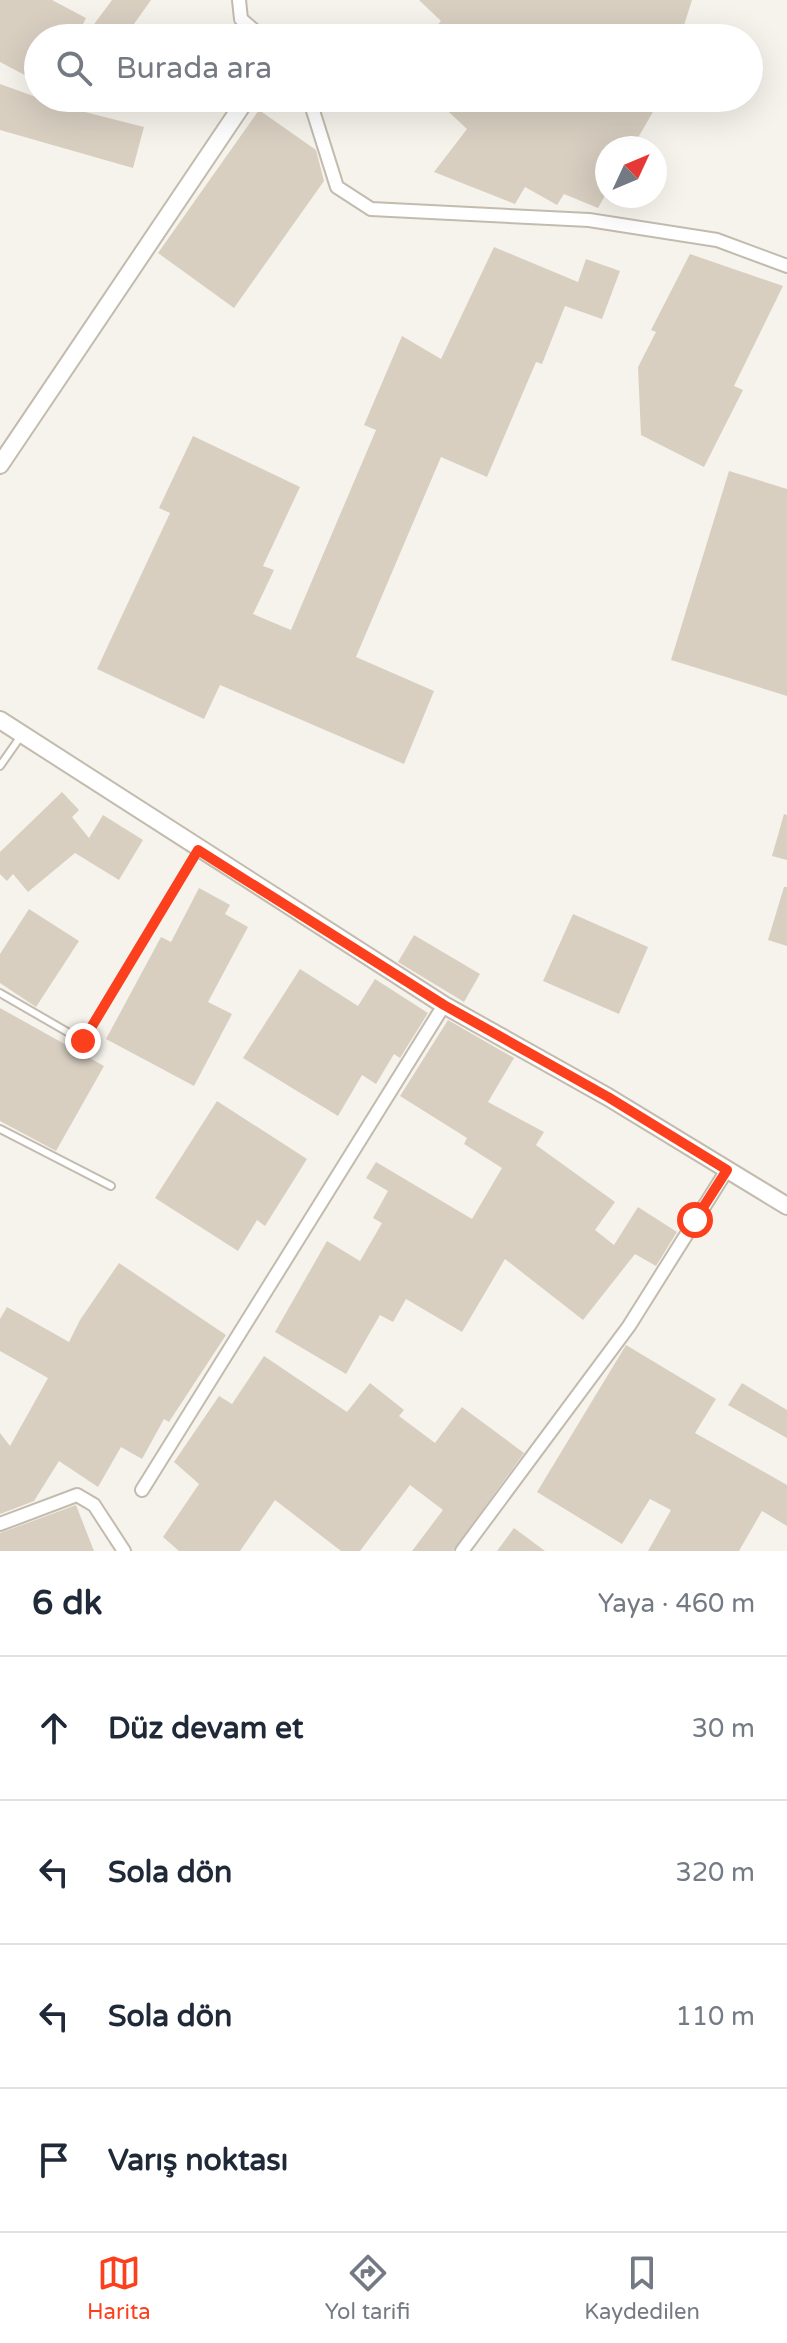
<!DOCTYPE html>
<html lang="tr">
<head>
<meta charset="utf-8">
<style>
	body { margin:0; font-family:"Varela Round",sans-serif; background:#f2f2f3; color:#1f2937 }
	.compass { position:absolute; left:595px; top:136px; width:72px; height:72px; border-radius:50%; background:#fff; box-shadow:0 8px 32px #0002; rotate:46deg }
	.stop { position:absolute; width:24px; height:24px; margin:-18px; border:6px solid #fc3f1d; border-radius:50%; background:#fff }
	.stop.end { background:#fc3f1d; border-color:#fff; box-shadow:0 2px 8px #0008 }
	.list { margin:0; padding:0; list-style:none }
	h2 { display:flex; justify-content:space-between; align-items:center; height:104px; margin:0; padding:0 32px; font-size:34px }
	h2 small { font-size:26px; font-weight:400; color:#747a83 }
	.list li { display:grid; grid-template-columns:52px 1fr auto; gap:24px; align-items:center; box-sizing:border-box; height:144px; padding:0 32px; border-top:2px solid #e0e1e3 }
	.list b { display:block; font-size:30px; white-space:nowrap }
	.list em { font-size:26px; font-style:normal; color:#747a83 }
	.icon { flex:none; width:44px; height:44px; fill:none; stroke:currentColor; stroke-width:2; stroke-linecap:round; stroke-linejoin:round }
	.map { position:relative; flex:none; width:787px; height:1551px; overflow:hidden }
	.search { position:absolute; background:#fff; box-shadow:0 8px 32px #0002; left:24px; right:24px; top:24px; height:88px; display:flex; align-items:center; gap:20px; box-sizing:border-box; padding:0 28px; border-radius:44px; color:#747a83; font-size:30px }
	.sheet { height:680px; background:#fff }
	nav { display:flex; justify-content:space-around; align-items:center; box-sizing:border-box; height:112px; border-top:2px solid #e0e1e3; background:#fff; font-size:22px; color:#747a83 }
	nav a { display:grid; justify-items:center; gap:4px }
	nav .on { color:#fc3f1d }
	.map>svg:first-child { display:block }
</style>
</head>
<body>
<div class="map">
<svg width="787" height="1551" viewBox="0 0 787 1551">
	<rect width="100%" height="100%" fill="#f6f3ec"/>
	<path fill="#d8cfc1" d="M 0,0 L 52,0 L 86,18 L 76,38 L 38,38 L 38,82 L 0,62 Z
		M 112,0 L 151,0 L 124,38 L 108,38 L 92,27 Z
		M 419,0 L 692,0 L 680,38 L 426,38 L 441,21 Z
		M 0,84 L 61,106 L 144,127 L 133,168 L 0,130 Z
		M 434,98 L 661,98 L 632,148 L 607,148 L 607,192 L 598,208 L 564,194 L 557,205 L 525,187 L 515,204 L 434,172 L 467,129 Z
		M 259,110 L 316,150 L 324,181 L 234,308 L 158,253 Z
		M 494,247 L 578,282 L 586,259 L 620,271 L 602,319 L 565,306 L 542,364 L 536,362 L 487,477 L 441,457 L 356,657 L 434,691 L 404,764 L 220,685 L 204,719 L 97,669 L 170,513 L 159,508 L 193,436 L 300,487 L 263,566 L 274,570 L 253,614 L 291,630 L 376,430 L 364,425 L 402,336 L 441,359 Z
		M 690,254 L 783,286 L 734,386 L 743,390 L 704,467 L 641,435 L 638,367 L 656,332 L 651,330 Z
		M 729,471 L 787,489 L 787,696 L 671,660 Z
		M 62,792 L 79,810 L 72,817 L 89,838 L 103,815 L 143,840 L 119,880 L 75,853 L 28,892 L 13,874 L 7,881 L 0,874 L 0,852 Z
		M 784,814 L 787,815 L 787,860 L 772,856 Z
		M 784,887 L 787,887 L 787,946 L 768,940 Z
		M 199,888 L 230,905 L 225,914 L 248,927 L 208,1002 L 232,1014 L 194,1086 L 106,1039 L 161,937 L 171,942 Z
		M 29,909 L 79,941 L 36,1007 L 0,983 L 0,954 Z
		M 573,914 L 648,947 L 619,1014 L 543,981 Z
		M 414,935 L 480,974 L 464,1002 L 398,962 Z
		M 300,969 L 358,1006 L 375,979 L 428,1013 L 400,1058 L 394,1054 L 376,1084 L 362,1075 L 338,1116 L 243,1058 Z
		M 0,1008 L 104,1066 L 56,1151 L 0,1121 Z
		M 448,1020 L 514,1058 L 488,1102 L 544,1132 L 536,1145 L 615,1202 L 595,1230 L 614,1245 L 638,1207 L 677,1232 L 656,1266 L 635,1254 L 583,1320 L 505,1259 L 462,1332 L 406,1299 L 393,1322 L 380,1315 L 346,1374 L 275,1332 L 327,1241 L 360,1261 L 382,1223 L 373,1218 L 388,1191 L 366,1178 L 376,1162 L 472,1219 L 502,1168 L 464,1144 L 467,1138 L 400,1096 Z
		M 217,1101 L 307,1159 L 265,1226 L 257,1220 L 238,1251 L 155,1198 Z
		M 119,1263 L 226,1335 L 169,1422 L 164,1419 L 142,1459 L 121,1447 L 98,1487 L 59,1461 L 34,1501 L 0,1514 L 0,1433 L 10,1446 L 48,1378 L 0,1351 L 0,1319 L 7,1307 L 69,1342 L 80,1320 Z
		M 626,1345 L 716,1399 L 695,1433 L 787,1485 L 787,1526 L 762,1511 L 739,1551 L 648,1551 L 671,1510 L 650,1499 L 622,1544 L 537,1492 Z
		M 264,1356 L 347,1412 L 370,1383 L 404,1410 L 399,1416 L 435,1443 L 462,1407 L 524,1453 L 453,1551 L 412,1551 L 443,1510 L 410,1485 L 360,1551 L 341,1551 L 275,1500 L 240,1551 L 179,1551 L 163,1537 L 199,1484 L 174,1462 L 219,1396 L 232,1404 Z
		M 742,1383 L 787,1410 L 787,1438 L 728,1405 Z
		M 76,1505 L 94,1551 L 0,1551 L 0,1533 Z
		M 514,1528 L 545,1551 L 497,1551 Z"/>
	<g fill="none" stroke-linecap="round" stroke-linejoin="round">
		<defs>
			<path id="service" d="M 0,766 L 21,736
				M 0,993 L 83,1041 L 198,850
				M 0,1129 L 111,1186"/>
			<path id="minor" d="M 239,0 L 241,19 L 263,38
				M 309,98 L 337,187 L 371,209 L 589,220 L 717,240 L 787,266
				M 142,1490 L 444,1005
				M 0,1524 L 77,1495 L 94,1505 L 124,1551
				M 462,1551 L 629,1326 L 727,1170"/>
			<path id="tertiary" d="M 0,465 L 247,98
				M 0,720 L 444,1005 L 608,1097 L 787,1206"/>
		</defs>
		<use href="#service" stroke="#c2bbae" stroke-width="10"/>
		<use href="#minor" stroke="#c2bbae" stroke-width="16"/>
		<use href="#tertiary" stroke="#c2bbae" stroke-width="20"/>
		<use href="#service" stroke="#fff" stroke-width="6"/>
		<use href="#minor" stroke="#fff" stroke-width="12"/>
		<use href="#tertiary" stroke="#fff" stroke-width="16"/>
	</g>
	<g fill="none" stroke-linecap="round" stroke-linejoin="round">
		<path stroke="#fc3f1d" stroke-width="10" d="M 83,1041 L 198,850 L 444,1005 L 608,1097 L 727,1170 L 695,1220"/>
	</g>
</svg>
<svg class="compass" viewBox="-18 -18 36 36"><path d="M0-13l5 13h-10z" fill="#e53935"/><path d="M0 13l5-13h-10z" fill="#747a83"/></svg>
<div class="stop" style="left:695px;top:1220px"></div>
<div class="stop end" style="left:83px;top:1041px"></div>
<div class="search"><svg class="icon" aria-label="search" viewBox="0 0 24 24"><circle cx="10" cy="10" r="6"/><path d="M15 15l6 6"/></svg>Burada ara</div>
</div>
<section class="sheet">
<h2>6 dk<small>Yaya · 460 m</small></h2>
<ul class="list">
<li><svg class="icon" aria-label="ahead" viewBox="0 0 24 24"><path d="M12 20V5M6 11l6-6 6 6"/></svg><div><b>Düz devam et</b></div><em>30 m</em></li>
<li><svg class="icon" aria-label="left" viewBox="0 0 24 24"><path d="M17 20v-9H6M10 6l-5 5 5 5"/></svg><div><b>Sola dön</b></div><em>320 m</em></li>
<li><svg class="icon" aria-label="left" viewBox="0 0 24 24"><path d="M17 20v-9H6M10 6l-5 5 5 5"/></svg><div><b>Sola dön</b></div><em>110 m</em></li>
<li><svg class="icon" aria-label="arrive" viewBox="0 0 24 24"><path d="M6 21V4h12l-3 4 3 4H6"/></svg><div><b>Varış noktası</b></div></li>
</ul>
</section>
<nav>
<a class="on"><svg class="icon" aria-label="map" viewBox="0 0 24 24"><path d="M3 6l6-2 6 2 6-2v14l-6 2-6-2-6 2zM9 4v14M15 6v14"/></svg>Harita</a>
<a><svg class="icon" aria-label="directions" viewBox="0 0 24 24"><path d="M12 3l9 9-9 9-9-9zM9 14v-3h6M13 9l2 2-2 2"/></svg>Yol tarifi</a>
<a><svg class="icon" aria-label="saved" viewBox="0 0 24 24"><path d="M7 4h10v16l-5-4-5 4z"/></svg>Kaydedilen</a>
</nav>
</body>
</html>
